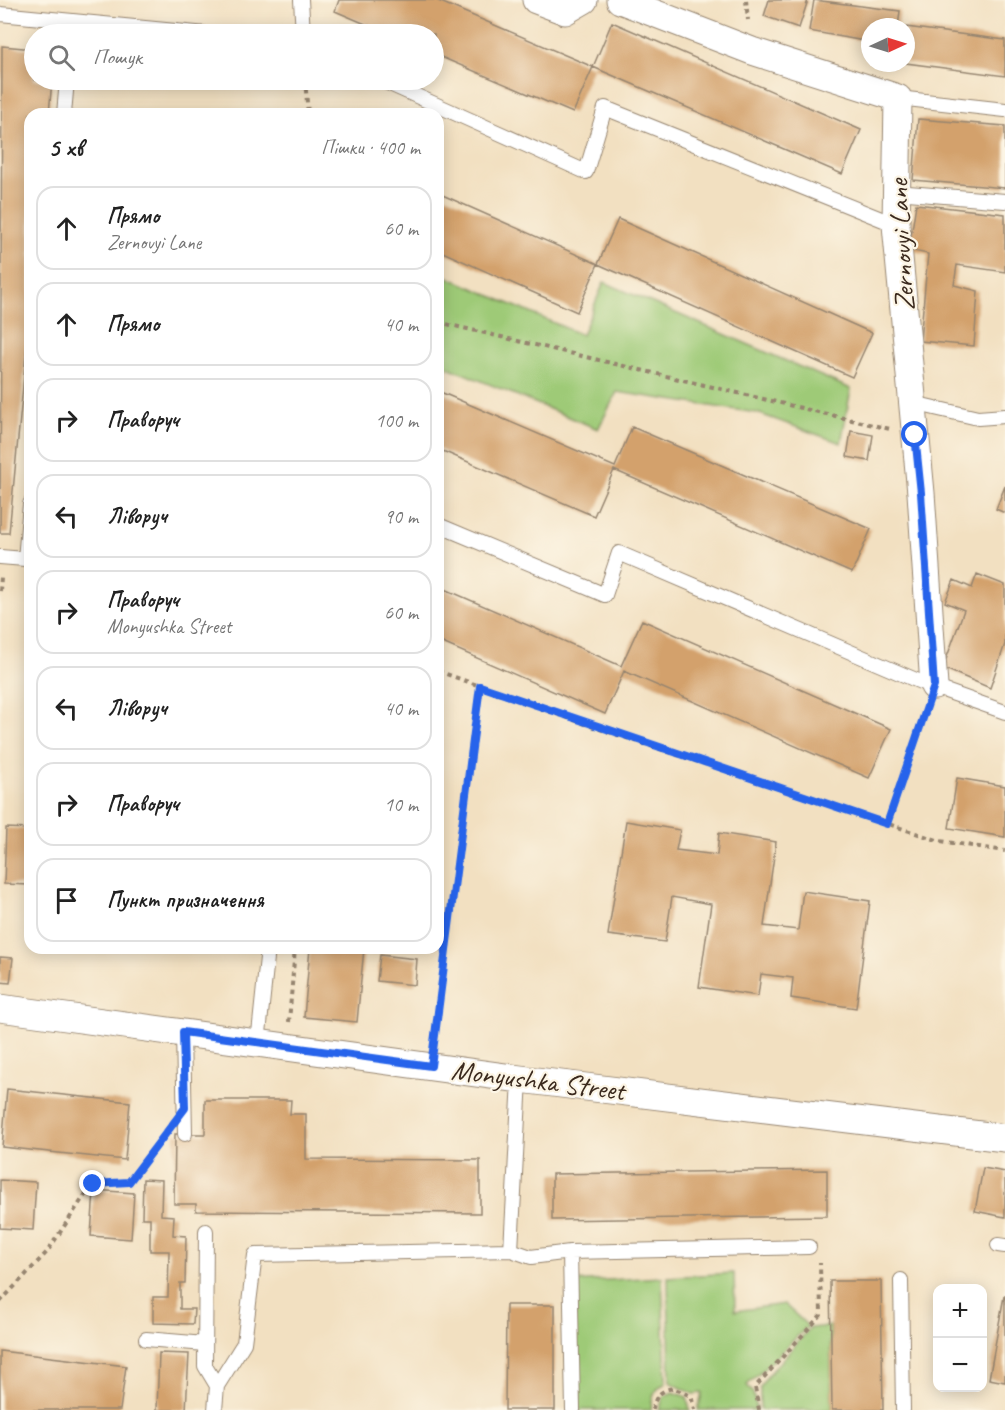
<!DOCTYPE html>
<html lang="uk">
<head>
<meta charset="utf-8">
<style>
	body { margin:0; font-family:Caveat,sans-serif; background:#f2f2f2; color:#222 }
	.controls { position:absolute; right:18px; bottom:18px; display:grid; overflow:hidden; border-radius:12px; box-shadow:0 3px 15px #0003 }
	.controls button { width:54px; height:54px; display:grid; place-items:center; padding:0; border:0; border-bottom:2px solid #e0e0e0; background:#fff; color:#222; font:30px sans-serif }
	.compass { position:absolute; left:861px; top:18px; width:54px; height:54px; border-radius:50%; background:#fff; box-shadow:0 3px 15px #0003; rotate:86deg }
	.stop { position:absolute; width:18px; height:18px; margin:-14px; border:4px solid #2563eb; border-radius:50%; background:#fff }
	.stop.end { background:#2563eb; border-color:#fff; box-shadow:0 2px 6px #0008 }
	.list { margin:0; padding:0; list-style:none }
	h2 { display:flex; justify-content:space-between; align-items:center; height:78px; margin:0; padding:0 24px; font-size:26px }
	h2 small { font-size:20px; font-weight:400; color:#767676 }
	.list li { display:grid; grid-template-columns:39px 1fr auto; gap:18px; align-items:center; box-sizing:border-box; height:84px; margin:0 12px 12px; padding:0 12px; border:2px solid #e0e0e0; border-radius:18px }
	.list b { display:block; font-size:22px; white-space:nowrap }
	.list p { margin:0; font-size:20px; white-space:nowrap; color:#767676 }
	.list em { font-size:20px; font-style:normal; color:#767676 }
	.icon { flex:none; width:33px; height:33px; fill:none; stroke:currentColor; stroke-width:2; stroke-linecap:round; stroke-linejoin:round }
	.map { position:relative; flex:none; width:1005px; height:1410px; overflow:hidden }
	.search { position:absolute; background:#fff; box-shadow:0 3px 15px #0003; left:24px; top:24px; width:420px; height:66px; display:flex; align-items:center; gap:15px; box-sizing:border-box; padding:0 21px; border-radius:33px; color:#767676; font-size:22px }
	.panel { position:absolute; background:#fff; box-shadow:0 3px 15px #0003; left:24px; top:108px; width:420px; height:846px; border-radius:18px }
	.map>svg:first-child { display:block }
</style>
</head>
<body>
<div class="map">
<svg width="1005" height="1410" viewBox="0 0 1005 1410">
	<rect width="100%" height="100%" fill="#fcf5e5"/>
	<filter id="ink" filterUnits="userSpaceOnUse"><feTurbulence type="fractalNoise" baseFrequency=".0167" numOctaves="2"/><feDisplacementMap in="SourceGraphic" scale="12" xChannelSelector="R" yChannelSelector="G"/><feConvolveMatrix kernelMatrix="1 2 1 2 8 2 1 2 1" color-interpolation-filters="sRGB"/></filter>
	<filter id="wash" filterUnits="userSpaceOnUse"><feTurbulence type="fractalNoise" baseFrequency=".008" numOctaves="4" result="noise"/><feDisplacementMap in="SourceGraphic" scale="24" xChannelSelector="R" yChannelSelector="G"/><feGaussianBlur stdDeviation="1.35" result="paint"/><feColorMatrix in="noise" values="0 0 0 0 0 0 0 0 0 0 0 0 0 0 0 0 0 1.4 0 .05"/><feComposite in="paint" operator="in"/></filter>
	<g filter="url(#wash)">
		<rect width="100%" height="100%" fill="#f2e0c1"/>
		<path fill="#9eca77" stroke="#6c7a4a" stroke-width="1.5" d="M 438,273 L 582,335 L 604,282 L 851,389 L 841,443 L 757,413 L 617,392 L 598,429 L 438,363 Z
			M 734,1273 L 735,1311 L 784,1304 L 808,1326 L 747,1385 L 753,1393 L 757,1410 L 698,1410 L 702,1393 L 693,1394 L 670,1382 L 668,1277 Z
			M 662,1277 L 666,1383 C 654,1389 652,1397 651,1410 L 573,1410 L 571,1282 Z
			M 830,1326 L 832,1410 L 760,1410 L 760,1388 L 765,1379 L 810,1328 Z
			M 673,1392 L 687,1397 L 690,1410 L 659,1410 L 664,1396 Z"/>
		<g id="blocks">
			<path fill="#d3a16c" d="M 339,0 L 436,0 L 593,67 L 573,113 L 434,54 L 434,34 L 389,34 L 335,11 Z
				M 769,0 L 808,0 L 799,28 L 764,16 Z
				M 814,0 L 900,11 L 898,27 L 870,27 L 870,42 L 809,31 Z
				M 612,22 L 861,130 L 842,174 L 593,67 Z
				M 906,27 L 1005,40 L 1005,76 L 906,63 Z
				M 2,46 L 34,49 L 34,80 L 52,80 L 49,114 L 30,114 L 30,312 L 9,533 L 0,533 Z
				M 918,119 L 1005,126 L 1005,188 L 913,180 Z
				M 438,193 L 598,264 L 577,312 L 438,250 Z
				M 916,204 L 1005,214 L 1005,272 L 957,265 L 954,285 L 978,291 L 974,346 L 920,341 L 928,254 L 909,250 Z
				M 618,219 L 872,333 L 852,377 L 598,264 Z
				M 438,391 L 615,467 L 632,427 L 871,529 L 852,573 L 614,470 L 594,516 L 438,449 Z
				M 851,431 L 873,435 L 869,461 L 847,457 Z
				M 1005,486 L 1005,513 L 996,509 Z
				M 977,574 L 1005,585 L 1005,644 L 990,688 L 943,668 L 964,610 L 945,602 L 954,580 L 972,588 Z
				M 438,586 L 621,666 L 642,620 L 891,729 L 869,778 L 624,671 L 605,714 L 438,641 Z
				M 957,778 L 1005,786 L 1005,837 L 949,828 Z
				M 626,821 L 680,830 L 676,850 L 717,855 L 719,833 L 776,842 L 764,926 L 798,930 L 803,891 L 870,901 L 856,1008 L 791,998 L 793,978 L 761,974 L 758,996 L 699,987 L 711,904 L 672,897 L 665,942 L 608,935 Z
				M 6,828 L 30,829 L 30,885 L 4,884 Z
				M 310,948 L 364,948 L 357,1022 L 304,1017 Z
				M 380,955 L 417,959 L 415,985 L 377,981 Z
				M 0,957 L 13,958 L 10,983 L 0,982 Z
				M 7,1089 L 130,1102 L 125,1160 L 2,1147 Z
				M 205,1100 L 291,1100 L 290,1114 L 306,1114 L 306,1159 L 480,1160 L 480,1213 L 196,1211 L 196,1204 L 174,1204 L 175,1134 L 205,1134 Z
				M 983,1168 L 1005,1172 L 1005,1217 L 975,1211 Z
				M 827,1170 L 827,1216 L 552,1220 L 552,1174 Z
				M 143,1179 L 162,1180 L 161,1215 L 174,1216 L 173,1235 L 186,1236 L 185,1283 L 180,1283 L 180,1309 L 194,1309 L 193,1324 L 153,1323 L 153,1297 L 168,1297 L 169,1251 L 150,1251 L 150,1218 L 142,1218 Z
				M 0,1180 L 36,1182 L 33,1230 L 0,1228 Z
				M 94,1190 L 134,1193 L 131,1239 L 91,1236 Z
				M 830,1281 L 881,1281 L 883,1410 L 832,1410 Z
				M 1004,1296 L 1005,1296 L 1005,1382 L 989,1379 Z
				M 506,1305 L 555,1305 L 555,1410 L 505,1410 Z
				M 0,1351 L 126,1366 L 120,1410 L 0,1410 Z
				M 159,1353 L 189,1354 L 186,1410 L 157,1410 Z"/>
		</g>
	</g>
	<g filter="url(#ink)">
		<use href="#blocks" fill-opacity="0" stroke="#968570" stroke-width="1.5"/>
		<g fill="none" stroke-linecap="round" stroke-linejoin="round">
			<defs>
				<path id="service" d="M 301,0 L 303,34
					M 0,14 L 207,34
					M 381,80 L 586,172 L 605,108 L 896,225
					M 898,98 L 1005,110
					M 64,114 L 67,80
					M 896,192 L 1005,201
					M 913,403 L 978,418 L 1005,416
					M 438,525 L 605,595 L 619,553 L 923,683 L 1005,712
					M 0,557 L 25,559 L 30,504
					M 183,1032 L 185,1134
					M 258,1043 L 268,948
					M 520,1079 L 511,1250 L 531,1257 L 570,1252 L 809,1247
					M 206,1231 L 205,1366 L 217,1386
					M 998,1245 L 1005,1246
					M 570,1252 L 573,1410
					M 901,1280 L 903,1410
					M 146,1339 L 205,1344
					M 215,1410 L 217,1386 L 244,1343 L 255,1255 L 511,1250"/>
				<path id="minor" d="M 536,0 L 565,11 L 584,0
					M 620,0 L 752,51 L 898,98 L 896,225 L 921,493 L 934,686
					M 0,1008 L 520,1079 L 1005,1138"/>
			</defs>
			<use href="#service" stroke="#968570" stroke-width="16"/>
			<use href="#minor" stroke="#968570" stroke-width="29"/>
			<path stroke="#968570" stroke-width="4" stroke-dasharray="4.5 4.5" stroke-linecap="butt" d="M 746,0 L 748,20
				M 305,80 L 308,114
				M 438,322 L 890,429
				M 0,591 L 1,577
				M 438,671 L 594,727 L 940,841 L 1005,851
				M 887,824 L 925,711
				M 289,1022 L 295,948
				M 434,1039 L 480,686
				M 0,1302 L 47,1252 L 93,1183 L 129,1182 L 164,1136
				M 653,1410 C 654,1397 661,1390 673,1388 L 691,1396 L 695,1410
				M 759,1410 L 755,1387 L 821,1315 L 820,1263"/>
			<use href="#service" stroke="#fff" stroke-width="14"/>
			<use href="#minor" stroke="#fff" stroke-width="27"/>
		</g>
	</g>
	<g fill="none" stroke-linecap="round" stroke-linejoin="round" filter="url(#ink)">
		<path stroke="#2563eb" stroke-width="8" d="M 93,1184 L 129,1182 L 185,1108 L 183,1032 L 431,1066 L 480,686 L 887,824 L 934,686 L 921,493 L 915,435"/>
	</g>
	<g text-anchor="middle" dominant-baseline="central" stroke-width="4.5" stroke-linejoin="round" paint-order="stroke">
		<g font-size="28" fill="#3b2a1e" stroke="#fcf5e5">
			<text transform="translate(901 245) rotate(-93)">Zernovyi Lane</text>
			<text transform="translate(538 1080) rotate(7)">Monyushka Street</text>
		</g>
	</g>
</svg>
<div class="controls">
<button>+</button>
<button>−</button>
</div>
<svg class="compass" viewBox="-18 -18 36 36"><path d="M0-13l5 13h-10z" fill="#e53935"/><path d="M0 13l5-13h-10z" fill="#767676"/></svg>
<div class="stop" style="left:915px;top:435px"></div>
<div class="stop end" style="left:93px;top:1184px"></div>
<div class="search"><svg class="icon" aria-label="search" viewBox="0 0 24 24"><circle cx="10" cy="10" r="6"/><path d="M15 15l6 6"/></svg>Пошук</div>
<section class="panel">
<h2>5 хв<small>Пішки · 400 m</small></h2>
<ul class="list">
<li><svg class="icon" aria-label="ahead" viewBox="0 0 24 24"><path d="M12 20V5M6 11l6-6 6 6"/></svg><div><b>Прямо</b><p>Zernovyi Lane</p></div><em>60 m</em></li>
<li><svg class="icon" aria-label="ahead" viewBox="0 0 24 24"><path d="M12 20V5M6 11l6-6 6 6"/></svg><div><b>Прямо</b></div><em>40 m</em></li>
<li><svg class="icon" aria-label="right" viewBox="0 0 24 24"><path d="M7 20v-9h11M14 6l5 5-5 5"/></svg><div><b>Праворуч</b></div><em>100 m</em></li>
<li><svg class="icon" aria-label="left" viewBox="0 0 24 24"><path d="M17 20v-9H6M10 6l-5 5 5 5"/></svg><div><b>Ліворуч</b></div><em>90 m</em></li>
<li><svg class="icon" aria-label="right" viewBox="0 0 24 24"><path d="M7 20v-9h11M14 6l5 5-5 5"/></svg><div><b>Праворуч</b><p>Monyushka Street</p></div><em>60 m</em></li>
<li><svg class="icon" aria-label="left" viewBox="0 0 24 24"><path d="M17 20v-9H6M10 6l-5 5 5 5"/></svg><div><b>Ліворуч</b></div><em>40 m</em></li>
<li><svg class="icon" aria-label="right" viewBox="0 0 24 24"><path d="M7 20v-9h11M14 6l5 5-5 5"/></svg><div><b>Праворуч</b></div><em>10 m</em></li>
<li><svg class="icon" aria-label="arrive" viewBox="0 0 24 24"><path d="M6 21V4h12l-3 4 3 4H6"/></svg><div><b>Пункт призначення</b></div></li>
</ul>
</section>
</div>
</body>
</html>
